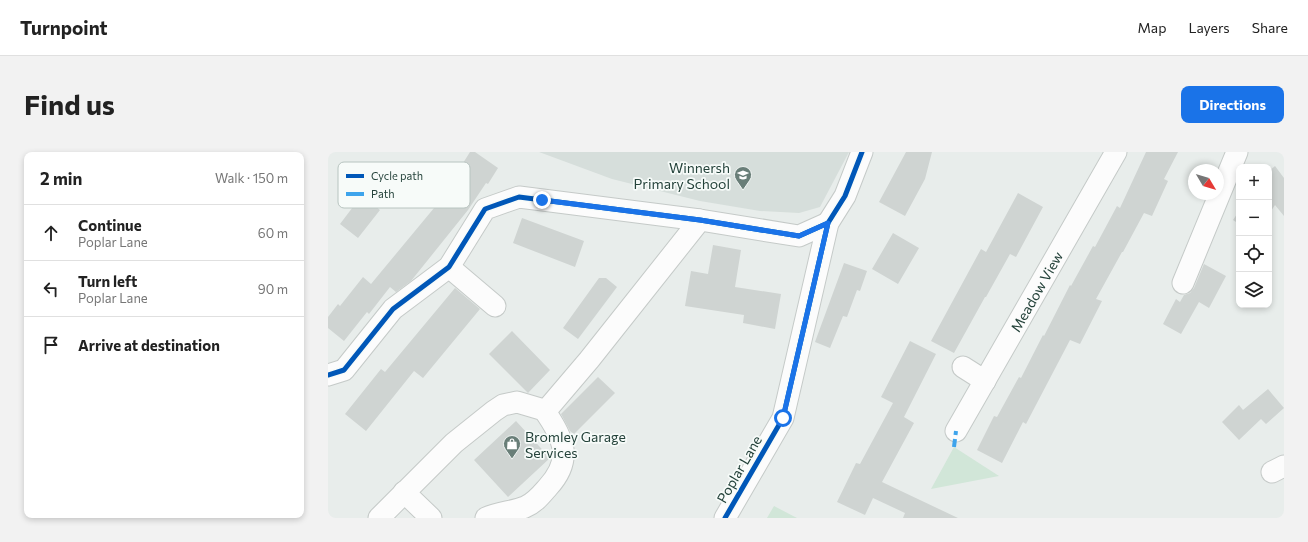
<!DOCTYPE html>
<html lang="en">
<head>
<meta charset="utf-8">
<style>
	body { margin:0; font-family:Commissioner,sans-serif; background:#f2f2f2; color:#222 }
	.controls { position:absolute; right:12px; top:12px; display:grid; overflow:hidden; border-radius:8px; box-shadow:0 2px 6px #0003 }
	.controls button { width:36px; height:36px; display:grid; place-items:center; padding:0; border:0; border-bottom:1px solid #e0e0e0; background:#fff; color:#222; font:20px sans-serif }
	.compass { position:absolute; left:860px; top:12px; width:36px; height:36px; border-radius:50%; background:#fff; box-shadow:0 2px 6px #0003; rotate:128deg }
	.stop { position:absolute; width:12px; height:12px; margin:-9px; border:3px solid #1a73e8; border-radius:50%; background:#fff }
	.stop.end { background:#1a73e8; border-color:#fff; box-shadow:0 1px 4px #0008 }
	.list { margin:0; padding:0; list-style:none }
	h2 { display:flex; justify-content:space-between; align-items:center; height:52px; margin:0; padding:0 16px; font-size:17px }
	h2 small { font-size:13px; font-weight:400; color:#767676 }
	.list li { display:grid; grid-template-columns:26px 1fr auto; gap:12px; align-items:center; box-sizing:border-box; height:56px; padding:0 16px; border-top:1px solid #e0e0e0 }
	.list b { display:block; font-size:15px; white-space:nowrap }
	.list p { margin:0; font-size:13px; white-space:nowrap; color:#767676 }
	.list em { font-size:13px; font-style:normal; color:#767676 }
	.icon { flex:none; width:22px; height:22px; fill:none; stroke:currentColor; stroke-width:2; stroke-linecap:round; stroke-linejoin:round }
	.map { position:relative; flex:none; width:956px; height:366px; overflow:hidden; border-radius:8px }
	header { display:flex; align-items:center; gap:24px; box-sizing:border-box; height:56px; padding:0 20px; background:#fff; border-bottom:1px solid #e0e0e0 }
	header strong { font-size:19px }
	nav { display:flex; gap:22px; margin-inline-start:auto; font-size:14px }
	.intro { display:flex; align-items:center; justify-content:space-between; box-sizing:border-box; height:96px; padding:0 24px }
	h1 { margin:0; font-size:28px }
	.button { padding:10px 18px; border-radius:8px; background:#1a73e8; color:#fff; font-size:14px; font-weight:700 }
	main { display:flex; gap:24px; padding:0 24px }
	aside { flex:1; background:#fff; border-radius:8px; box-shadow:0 2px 6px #0003 }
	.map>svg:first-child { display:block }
</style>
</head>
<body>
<header>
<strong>Turnpoint</strong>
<nav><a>Map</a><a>Layers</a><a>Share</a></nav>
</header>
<div class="intro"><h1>Find us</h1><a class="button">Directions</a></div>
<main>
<aside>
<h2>2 min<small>Walk · 150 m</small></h2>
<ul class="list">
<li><svg class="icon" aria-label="ahead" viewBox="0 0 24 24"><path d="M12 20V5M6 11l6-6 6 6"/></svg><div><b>Continue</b><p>Poplar Lane</p></div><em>60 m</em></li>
<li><svg class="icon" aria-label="left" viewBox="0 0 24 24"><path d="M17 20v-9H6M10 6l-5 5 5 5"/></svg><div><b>Turn left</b><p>Poplar Lane</p></div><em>90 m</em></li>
<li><svg class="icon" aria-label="arrive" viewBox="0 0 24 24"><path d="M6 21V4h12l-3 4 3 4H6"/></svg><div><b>Arrive at destination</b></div></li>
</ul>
</aside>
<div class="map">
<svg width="956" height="366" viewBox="0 0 956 366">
	<rect width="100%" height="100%" fill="#e8edeb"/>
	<path fill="#d6dedb" d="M 211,0 L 521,0 L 492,55 L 471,61 L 432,59 L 372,49 L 284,27 Z"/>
	<path fill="#d1e6d8" d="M 626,295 L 671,324 L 603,337 Z
		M 446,354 L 469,366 L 439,366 Z"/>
	<path fill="#cfd4d2" d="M 142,0 L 147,0 L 170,16 L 160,32 L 158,31 L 140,58 L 83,129 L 68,140 L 62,135 L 41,162 L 39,160 L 16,189 L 0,176 L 0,165 L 10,152 L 12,154 L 35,125 L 43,132 L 111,50 L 108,48 L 123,26 L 125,27 Z
		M 578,0 L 604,0 L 597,27 L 577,64 L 551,50 Z
		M 818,0 L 850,0 L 836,27 L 840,29 L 824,64 L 816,61 L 795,100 L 794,100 L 768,147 L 774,149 L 752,192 L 742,188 L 698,272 L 695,270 L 674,311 L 649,298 L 666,264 L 669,265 L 691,225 L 693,226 L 715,183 L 716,184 L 742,133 L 743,134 L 765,94 L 767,95 L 789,54 L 792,56 Z
		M 947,14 L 956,26 L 956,64 L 947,53 L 941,62 L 941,19 Z
		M 690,41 L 715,55 L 688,105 L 682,102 L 658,145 L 657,145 L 626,201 L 603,189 L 653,97 L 658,100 Z
		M 34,43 L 52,58 L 30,86 L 12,72 Z
		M 911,59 L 911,72 L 905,68 Z
		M 194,66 L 256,89 L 247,115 L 185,91 Z
		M 565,81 L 591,96 L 570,132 L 544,117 Z
		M 385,93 L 413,98 L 407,135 L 453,142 L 447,177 L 415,171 L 416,163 L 357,154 L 363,119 L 380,122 Z
		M 516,111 L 539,119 L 532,139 L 529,138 L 519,165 L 515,164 L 502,196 L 487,190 Z
		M 876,112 L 898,124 L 881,156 L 871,150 L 853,182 L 835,172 L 848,147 L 852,150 L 856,143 L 862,141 L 866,136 Z
		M 271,126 L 278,126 L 289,135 L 250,187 L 235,176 Z
		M 127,136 L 152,157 L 95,226 L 86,219 L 38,279 L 17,262 L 53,217 L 57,220 Z
		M 184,179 L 222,218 L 200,241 L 161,202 Z
		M 582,189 L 608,202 L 576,265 L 586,271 L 554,330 L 630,366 L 575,366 L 577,361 L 545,346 L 537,363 L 509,350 L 528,311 L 532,312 L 565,251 L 553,245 Z
		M 270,225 L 287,241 L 246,282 L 242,279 L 233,262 Z
		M 940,237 L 956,256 L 938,272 L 933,267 L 911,288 L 894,270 L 911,253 L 915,258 Z
		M 188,269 L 222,306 L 180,345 L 146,308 Z"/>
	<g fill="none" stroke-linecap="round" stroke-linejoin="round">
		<defs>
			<g id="minor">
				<path d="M 121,115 L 167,154"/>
				<path d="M 855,131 L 909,0"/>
				<path d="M 635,215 L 657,229"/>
				<path d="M 0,223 L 16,218 L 65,157 L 121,115 L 157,57 L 191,45 L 372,68 L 471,84 L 500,71"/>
				<path d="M 216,258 L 221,255 L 261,208 L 372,68"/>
				<path id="s1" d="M 628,279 L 788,0"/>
				<path d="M 944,320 L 956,314"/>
				<path d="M 76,340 L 103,366"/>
				<path d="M 51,366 L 126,291 L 166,259 L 175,253 L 189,250 L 216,258 C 235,285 246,307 220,335 C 213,343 207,351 197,355 C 185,360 170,360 158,366"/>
				<path d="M 397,366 L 455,266 L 500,71 L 517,44 L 534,0"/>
			</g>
		</defs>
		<use href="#minor" stroke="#c5cac8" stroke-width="23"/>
		<use href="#minor" stroke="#fcfcfc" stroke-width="21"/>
		<path stroke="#3ea4ec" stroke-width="4" stroke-dasharray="8 4" stroke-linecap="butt" d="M 626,295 L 628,279"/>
		<defs>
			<path id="cycleway" d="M 0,223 L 16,218 L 65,157 L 121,115 L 157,57 L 191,45 L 372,68 L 471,84 L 500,71
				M 397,366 L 455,266 L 500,71 L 517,44 L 534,0"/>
		</defs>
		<use href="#cycleway" stroke="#f7fbf9" stroke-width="8"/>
		<use href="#cycleway" stroke="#0057b8" stroke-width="5"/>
	</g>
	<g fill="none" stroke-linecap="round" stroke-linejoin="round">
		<path stroke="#1a73e8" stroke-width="5" d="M 214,48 L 372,68 L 471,84 L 500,71 L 455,266"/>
	</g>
	<defs>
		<symbol id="school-pin" viewBox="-11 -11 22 30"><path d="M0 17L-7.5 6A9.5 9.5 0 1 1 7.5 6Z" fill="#697e78" stroke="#f7fbf9"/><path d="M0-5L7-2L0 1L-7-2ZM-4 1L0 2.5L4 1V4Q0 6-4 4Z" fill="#fff"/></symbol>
		<symbol id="shop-pin" viewBox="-11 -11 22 30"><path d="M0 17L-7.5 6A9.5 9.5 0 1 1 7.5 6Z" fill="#697e78" stroke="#f7fbf9"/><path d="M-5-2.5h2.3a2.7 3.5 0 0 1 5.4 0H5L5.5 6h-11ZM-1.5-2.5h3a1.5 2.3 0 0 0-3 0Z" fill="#fff"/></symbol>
	</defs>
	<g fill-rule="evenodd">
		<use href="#school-pin" x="405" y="13" width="20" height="27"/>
		<use href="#shop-pin" x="174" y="282" width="20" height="27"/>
	</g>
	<g text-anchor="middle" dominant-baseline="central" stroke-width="3.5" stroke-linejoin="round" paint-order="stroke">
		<g font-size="14" fill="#24423a" stroke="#f7fbf9" text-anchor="end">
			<text x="402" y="15">Winnersh<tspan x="402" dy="16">Primary School</tspan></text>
			<text x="197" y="284" text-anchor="start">Bromley Garage<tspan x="197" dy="16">Services</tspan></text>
		</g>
		<g font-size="14" fill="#24423a" stroke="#f7fbf9">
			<text stroke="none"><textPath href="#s1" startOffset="161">Meadow View</textPath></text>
			<text transform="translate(411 317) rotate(-60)">Poplar Lane</text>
		</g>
	</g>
	<rect x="10" y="10" width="132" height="46" rx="6" fill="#f7fbf9" stroke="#b8c4c0" stroke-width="1"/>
	<rect x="18" y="22" width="18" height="4" fill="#0057b8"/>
	<rect x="18" y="40" width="18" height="4" fill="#3ea4ec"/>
	<g font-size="11" fill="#24423a">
		<text x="43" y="28">Cycle path</text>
		<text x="43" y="46">Path</text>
	</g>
</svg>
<div class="controls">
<button>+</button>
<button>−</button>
<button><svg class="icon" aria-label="locate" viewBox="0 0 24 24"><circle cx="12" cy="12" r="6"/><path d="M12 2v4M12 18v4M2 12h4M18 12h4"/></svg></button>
<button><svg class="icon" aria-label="layers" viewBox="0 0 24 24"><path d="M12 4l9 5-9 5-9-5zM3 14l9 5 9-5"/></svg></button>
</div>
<svg class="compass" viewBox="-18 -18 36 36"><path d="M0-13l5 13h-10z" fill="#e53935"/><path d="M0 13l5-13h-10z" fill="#767676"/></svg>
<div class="stop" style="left:455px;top:266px"></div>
<div class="stop end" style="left:214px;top:48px"></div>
</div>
</main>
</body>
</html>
